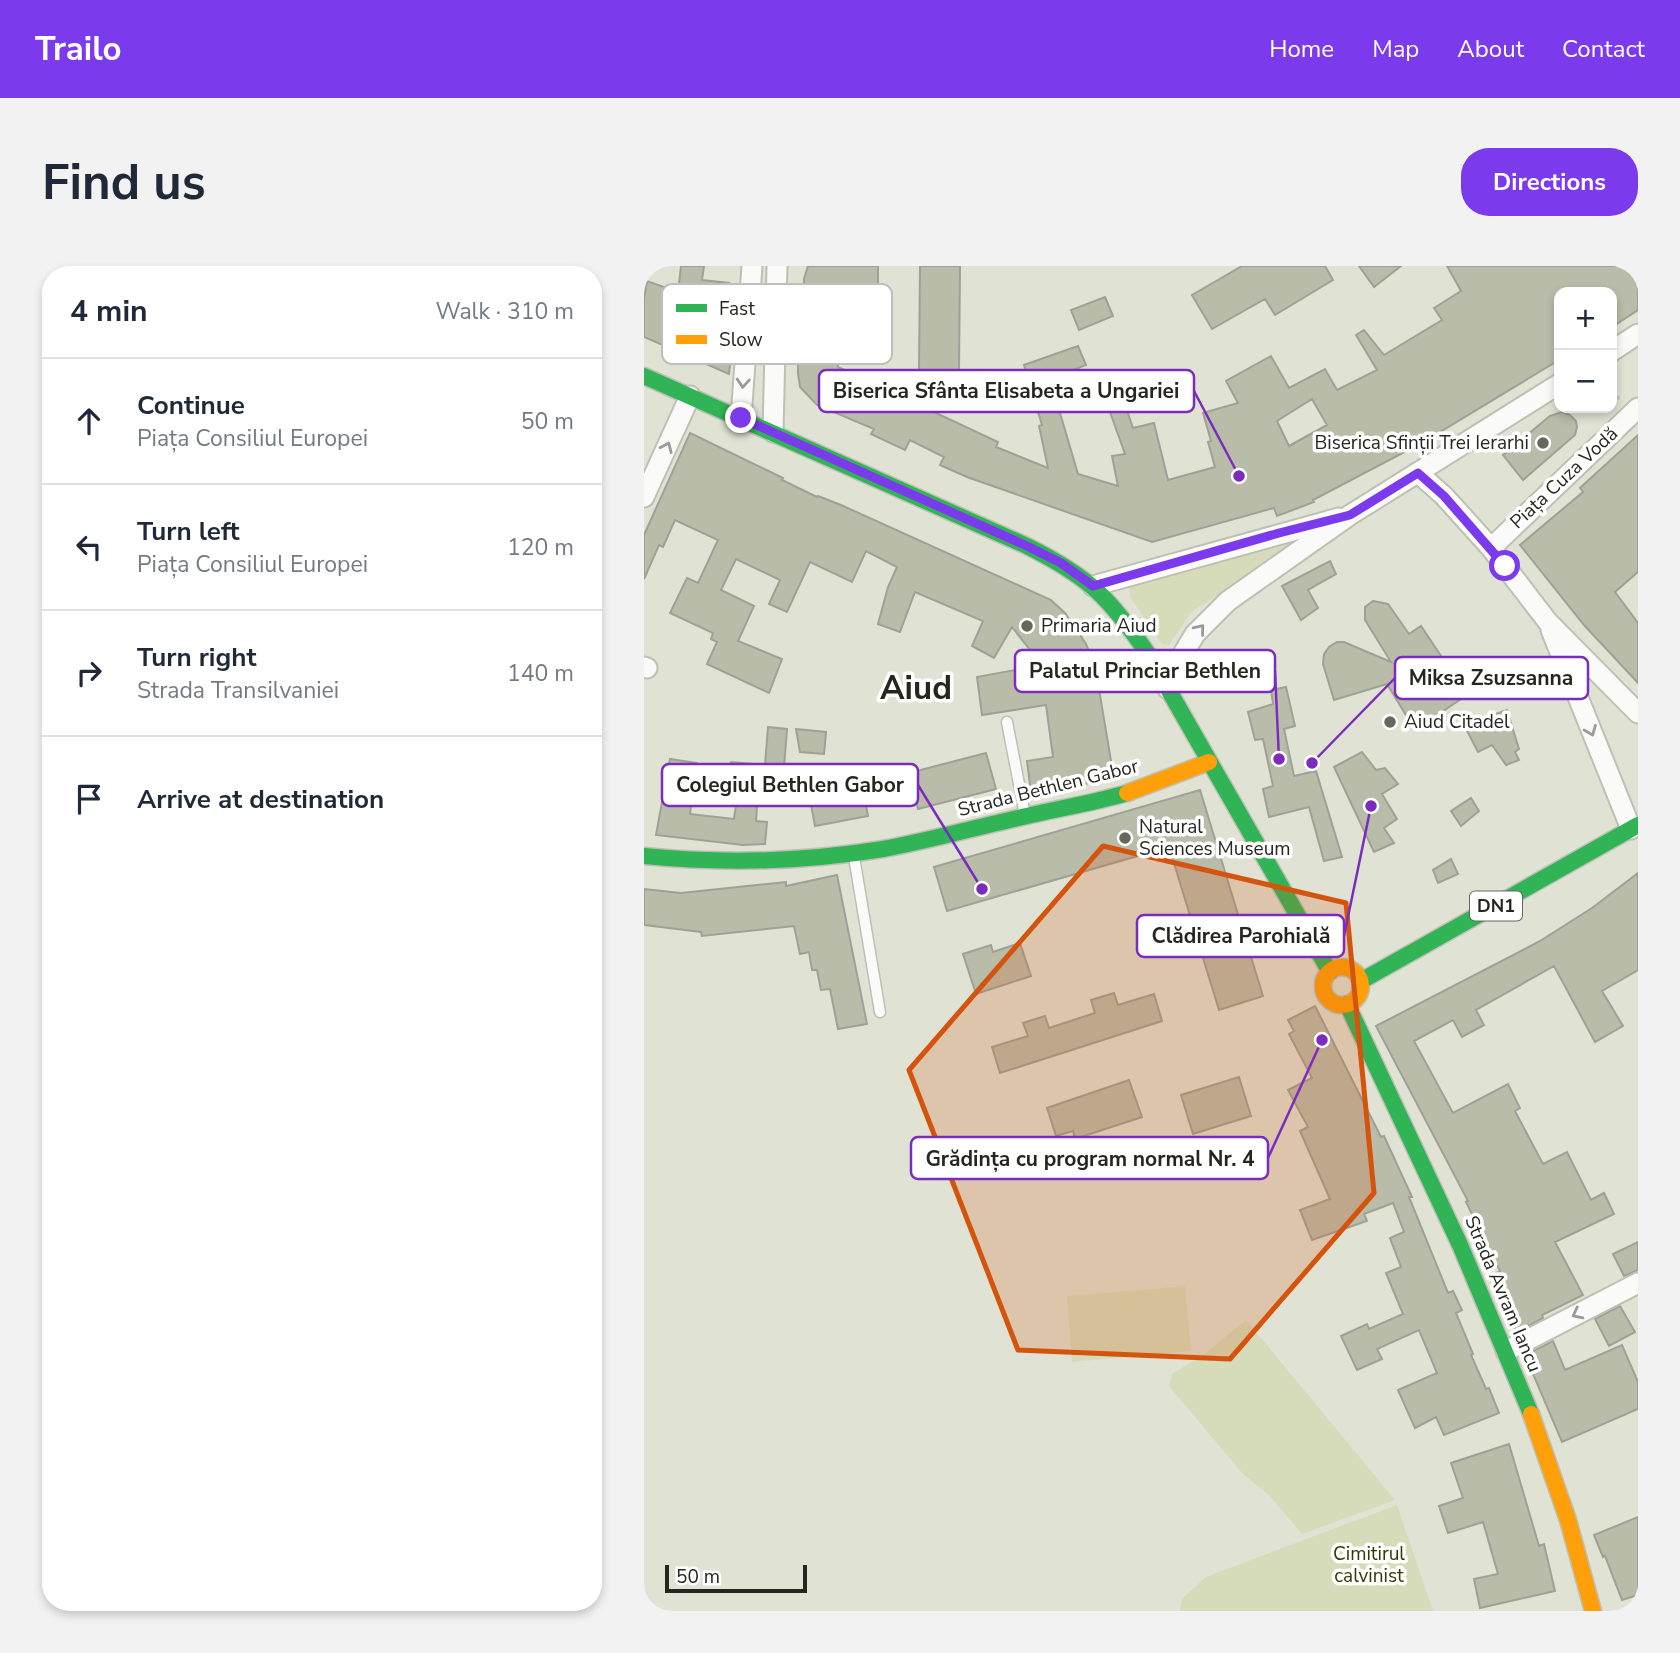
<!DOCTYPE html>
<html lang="en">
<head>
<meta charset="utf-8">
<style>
	body { margin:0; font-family:"Nunito Sans",sans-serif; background:#f2f2f3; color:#1f2937 }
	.controls { position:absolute; right:21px; top:21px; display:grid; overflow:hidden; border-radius:14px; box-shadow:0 4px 10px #0003 }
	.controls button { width:63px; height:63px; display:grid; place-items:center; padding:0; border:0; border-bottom:2px solid #e0e1e3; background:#fff; color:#1f2937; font:35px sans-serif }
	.scale { position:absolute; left:21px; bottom:18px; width:142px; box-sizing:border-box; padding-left:7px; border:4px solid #25261d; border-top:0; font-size:19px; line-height:24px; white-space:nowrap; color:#25261d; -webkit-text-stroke:5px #fff; paint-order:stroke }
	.stop { position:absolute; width:21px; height:21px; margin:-16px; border:5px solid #7c3aed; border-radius:50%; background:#fff }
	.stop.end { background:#7c3aed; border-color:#fff; box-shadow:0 2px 7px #0008 }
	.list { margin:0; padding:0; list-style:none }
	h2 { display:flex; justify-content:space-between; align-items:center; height:91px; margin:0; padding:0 28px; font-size:30px }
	h2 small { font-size:23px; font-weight:400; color:#747a83 }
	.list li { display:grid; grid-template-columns:46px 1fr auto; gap:21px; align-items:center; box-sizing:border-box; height:126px; padding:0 28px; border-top:2px solid #e0e1e3 }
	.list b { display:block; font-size:26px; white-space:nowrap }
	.list p { margin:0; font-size:23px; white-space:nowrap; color:#747a83 }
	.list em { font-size:23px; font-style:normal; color:#747a83 }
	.icon { flex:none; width:38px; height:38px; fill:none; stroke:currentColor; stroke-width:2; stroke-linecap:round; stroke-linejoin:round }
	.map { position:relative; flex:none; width:994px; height:1345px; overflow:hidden; border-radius:28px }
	header { display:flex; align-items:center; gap:42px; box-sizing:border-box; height:98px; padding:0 35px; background:#7c3aed; color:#fff }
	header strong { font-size:33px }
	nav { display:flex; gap:38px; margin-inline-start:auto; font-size:24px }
	.intro { display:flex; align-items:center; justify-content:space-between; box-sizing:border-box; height:168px; padding:0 42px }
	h1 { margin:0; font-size:49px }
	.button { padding:18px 32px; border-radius:28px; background:#7c3aed; color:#fff; font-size:24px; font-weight:700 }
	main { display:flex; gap:42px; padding:0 42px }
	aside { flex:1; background:#fff; border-radius:28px; box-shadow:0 4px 10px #0003 }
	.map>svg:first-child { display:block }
</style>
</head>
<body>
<header>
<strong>Trailo</strong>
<nav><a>Home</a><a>Map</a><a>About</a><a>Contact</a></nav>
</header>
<div class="intro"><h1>Find us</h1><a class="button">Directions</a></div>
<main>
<aside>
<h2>4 min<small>Walk · 310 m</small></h2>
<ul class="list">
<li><svg class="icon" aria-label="ahead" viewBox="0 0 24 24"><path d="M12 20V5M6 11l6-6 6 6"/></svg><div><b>Continue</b><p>Piața Consiliul Europei</p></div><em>50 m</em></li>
<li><svg class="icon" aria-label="left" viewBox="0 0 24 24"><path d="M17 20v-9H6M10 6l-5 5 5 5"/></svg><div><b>Turn left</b><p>Piața Consiliul Europei</p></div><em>120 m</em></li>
<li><svg class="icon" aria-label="right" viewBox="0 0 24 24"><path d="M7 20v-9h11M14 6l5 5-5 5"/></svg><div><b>Turn right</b><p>Strada Transilvaniei</p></div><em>140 m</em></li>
<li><svg class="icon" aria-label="arrive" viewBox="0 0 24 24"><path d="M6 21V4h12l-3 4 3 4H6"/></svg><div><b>Arrive at destination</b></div></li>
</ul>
</aside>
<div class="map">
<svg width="994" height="1345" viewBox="0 0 994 1345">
	<rect width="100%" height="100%" fill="#e0e2d4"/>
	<path fill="#d6dbba" d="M 646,270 L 651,281 L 547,346 L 525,379 L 518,378 L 486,331 L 486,320 L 489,315 Z
		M 541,1020 L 547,1085 L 428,1096 L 423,1030 Z
		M 602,1054 L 751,1234 L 658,1268 L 626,1230 L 599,1208 L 525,1120 L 528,1108 L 559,1089 Z
		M 753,1239 L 789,1345 L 536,1345 L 538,1333 L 562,1311 Z"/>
	<path fill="#b9bca9" stroke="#9fa196" stroke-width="2" fill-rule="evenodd" d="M 37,0 L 60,0 L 58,14 L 85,17 L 79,79 L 88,81 L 85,108 L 0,71 L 0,33 L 3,15 L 34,26 Z
		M 164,0 L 234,0 L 234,42 L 208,42 L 208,68 L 194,67 L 194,101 L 354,176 L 352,181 L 404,202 L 395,160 L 398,159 L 380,99 L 434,80 L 442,99 L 406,113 L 434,208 L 474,220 L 468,190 L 481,188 L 461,132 L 477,127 L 489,162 L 510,157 L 524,214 L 571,201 L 564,176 L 567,175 L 559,147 L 594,137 L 582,115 L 627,90 L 645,122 L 681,103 L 693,124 L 733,104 L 712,69 L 720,64 L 740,89 L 798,54 L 790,42 L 817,25 L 803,0 L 994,0 L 994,44 L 968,61 L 968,26 L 915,26 L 915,94 L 778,177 L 669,234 L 670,236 L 633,250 L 630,242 L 508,276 L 323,211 L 296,199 L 300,191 L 266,174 L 261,184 L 227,168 L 230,163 L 173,139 L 156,121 L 154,107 L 154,65 L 159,65 L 160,13 ZM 668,133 L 683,159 L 645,180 L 633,155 Z
		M 276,0 L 316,0 L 315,105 L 275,104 Z
		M 598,0 L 681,0 L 689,14 L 631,49 L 621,33 L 568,63 L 548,29 Z
		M 715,0 L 757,0 L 730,21 Z
		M 461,31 L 469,50 L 435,64 L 427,44 Z
		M 918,146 L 926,149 L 932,155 L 933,161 L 931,169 L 879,214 L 859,189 L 906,150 Z
		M 46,167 L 139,212 L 138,214 L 173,231 L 174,230 L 197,239 L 407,334 L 421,347 L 442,378 L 451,399 L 470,513 L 387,527 L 383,495 L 409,491 L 402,439 L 338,449 L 333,411 L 398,399 L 368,361 L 350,392 L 328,380 L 339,355 L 271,326 L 256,366 L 234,358 L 244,321 L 253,301 L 222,285 L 208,316 L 166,296 L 143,346 L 125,338 L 136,314 L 92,293 L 77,324 L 110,340 L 94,375 L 138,393 L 125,427 L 63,398 L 73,376 L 67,373 L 69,367 L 26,347 L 43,312 L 54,317 L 74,274 L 31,254 L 19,281 L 15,279 L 0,313 L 0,269 Z
		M 994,169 L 994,306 L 971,326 L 994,357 L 994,417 L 940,359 L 876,279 L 939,226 L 936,222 Z
		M 686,295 L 692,308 L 664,324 L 674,342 L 657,354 L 638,320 Z
		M 729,335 L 744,338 L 765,368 L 777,360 L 823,429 L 771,464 L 743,418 L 690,434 L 679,398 L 680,388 L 685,381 L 693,376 L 700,376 L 747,396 L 721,354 L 721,341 Z
		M 642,421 L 651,460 L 640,463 L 650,510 L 672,505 L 698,591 L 680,595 L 665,541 L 625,551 L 619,523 L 629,520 L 619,473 L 611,474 L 604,446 L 629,438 L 627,424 Z
		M 863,444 L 875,483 L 871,486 L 875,494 L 862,499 L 848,479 L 834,486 L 820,459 Z
		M 124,461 L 143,463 L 138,528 L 114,526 L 112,555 L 123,556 L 121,578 L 99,579 L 12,569 L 26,493 L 53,497 L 46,548 L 90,553 L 94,524 L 84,523 L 87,496 L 121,499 Z
		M 152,463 L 182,466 L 180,488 L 156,486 Z
		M 718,486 L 732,504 L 741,502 L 754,518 L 738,528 L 753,553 L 740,562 L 750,577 L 730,586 L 690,501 Z
		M 342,487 L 352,523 L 274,543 L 265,507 Z
		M 216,507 L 224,550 L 171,560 L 163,517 Z
		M 556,524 L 619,730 L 575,744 L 525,581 L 303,645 L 290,601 Z
		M 827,532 L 835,545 L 817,560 L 807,545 Z
		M 807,593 L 814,608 L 794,617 L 789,604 Z
		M 994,607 L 994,704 L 958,725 L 979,760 L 951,776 L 910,700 L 832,744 L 840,759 L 818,771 L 809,754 L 770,775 L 809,847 L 864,818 L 876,842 L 871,845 L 899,898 L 923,886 L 947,934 L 960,927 L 970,948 L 911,976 L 939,1029 L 898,1049 L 899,1052 L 873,1066 L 847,1010 L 856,1005 L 822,936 L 824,935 L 732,760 L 896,675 L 948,642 Z
		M 193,609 L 223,758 L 194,763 L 186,723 L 177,724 L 173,704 L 168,704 L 165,686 L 156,688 L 150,660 L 58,670 L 57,666 L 0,659 L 0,623 L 37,627 L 142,616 L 142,620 Z
		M 376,677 L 387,710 L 332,728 L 319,688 L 347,679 L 349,686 Z
		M 470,727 L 474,739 L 510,728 L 518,755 L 356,807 L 348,781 L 384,770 L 379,757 L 401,750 L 405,762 L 451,747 L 447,734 Z
		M 671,740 L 737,871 L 740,870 L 768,931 L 765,931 L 804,1027 L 809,1025 L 818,1044 L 812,1047 L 829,1088 L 827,1089 L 842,1123 L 845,1122 L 855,1147 L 800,1169 L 792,1151 L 771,1162 L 754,1124 L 793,1107 L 775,1064 L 733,1083 L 738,1093 L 713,1104 L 697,1070 L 723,1058 L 725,1063 L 759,1048 L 742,1007 L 757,1001 L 746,972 L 760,966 L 749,937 L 720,948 L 723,955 L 668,974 L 656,944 L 686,933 L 656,865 L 664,861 L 644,824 L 668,812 L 645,768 L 650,765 L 644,754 Z
		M 595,811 L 607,850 L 549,868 L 537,829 Z
		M 485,814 L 498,851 L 431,873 L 429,865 L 412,870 L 403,842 Z
		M 994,976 L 994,1004 L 980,1010 L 969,988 Z
		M 976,1040 L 991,1066 L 965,1080 L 951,1053 Z
		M 909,1075 L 921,1104 L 978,1079 L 994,1116 L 994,1143 L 918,1176 L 881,1089 Z
		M 865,1178 L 895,1280 L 900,1278 L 911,1325 L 836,1342 L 830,1313 L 854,1308 L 839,1256 L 804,1267 L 795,1240 L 819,1232 L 807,1197 Z
		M 994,1251 L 994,1329 L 978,1334 L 961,1290 L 959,1291 L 950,1269 Z"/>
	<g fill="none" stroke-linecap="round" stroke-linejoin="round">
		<defs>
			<path id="lane" d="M 363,456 L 381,549
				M 210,591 L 236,746"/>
			<path id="street" d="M 968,85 L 994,68
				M 97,152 L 108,0
				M 129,166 L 133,0
				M 774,207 L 800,230 L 847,282 L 904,356 L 994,447
				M 0,231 L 46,130
				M 847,282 L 994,142
				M 449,320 L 695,252
				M 907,364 L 987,563
				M 0,401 L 3,402
				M 524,423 L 539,388 L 551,368 L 584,335 L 706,249 L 915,118
				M 862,1085 L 994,1017"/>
			<path id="fast" d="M 0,110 L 383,280 C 445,311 465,331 504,388 L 686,706
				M 0,590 C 80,598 159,596 239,583 C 284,575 329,562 374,552 C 410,543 446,538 483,527
				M 717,715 L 994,559
				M 703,738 L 816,979 L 887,1148"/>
			<path id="slow" d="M 483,527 L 565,496
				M679 720a19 19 0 1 1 38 0a19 19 0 1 1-38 0Z
				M 887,1148 L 924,1254 L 949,1345"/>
		</defs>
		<use href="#lane" stroke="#bec0b5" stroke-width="13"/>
		<use href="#street" stroke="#bec0b5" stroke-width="23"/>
		<use href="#fast" stroke="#bec0b5" stroke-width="19"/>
		<use href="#slow" stroke="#bec0b5" stroke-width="19"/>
		<path stroke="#c3c4bf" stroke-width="3.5" stroke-dasharray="5 5" stroke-linecap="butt" d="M 968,122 L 975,133"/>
		<use href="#lane" stroke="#fafbf9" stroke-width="10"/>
		<use href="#street" stroke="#fafbf9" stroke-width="19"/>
		<use href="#fast" stroke="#30b455" stroke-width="16"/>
		<use href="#slow" stroke="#ff9f0a" stroke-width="16"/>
	</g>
	<defs><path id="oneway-chevron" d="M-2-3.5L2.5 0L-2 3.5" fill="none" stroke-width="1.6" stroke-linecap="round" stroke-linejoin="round" transform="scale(1.75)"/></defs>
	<g stroke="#9a9b96">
		<use href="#oneway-chevron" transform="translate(99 117) rotate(94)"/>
		<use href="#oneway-chevron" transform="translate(23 181) rotate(-66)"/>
		<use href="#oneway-chevron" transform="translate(556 363) rotate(-51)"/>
		<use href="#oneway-chevron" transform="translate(947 465) rotate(68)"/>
		<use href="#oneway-chevron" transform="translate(933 1048) rotate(153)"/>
	</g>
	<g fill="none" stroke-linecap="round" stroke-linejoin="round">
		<path stroke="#7c3aed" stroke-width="9" d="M 97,152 L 383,280 L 417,297 L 449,320 L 635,267 L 706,249 L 774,207 L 800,230 L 861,300"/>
	</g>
	<path fill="#d4540e" fill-opacity="0.2" stroke="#d4540e" stroke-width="5" stroke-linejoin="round" d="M 459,580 L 702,637 L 730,927 L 586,1093 L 374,1084 L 265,804 Z"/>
	<g fill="#66685d" stroke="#fff" stroke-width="2.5">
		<circle cx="899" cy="177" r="7"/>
		<circle cx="383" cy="360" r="7"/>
		<circle cx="746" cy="456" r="7"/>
		<circle cx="481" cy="572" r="7"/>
	</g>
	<g text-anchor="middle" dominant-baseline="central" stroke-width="7" stroke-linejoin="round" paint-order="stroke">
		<rect fill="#fff" stroke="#666761" stroke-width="2" x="826" y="625.5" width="52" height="29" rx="5"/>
		<g font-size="18" font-weight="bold" fill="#25261d">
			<text x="852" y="640">DN1</text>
		</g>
		<g font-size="19" fill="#25261d" stroke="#fff" text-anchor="start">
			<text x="885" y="177" text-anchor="end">Biserica Sfinții Trei Ierarhi</text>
			<text x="397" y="360">Primaria Aiud</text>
			<text x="760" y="456">Aiud Citadel</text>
			<text x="495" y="561">Natural<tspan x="495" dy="22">Sciences Museum</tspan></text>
		</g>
		<g font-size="19" fill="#25261d" stroke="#fff">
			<text transform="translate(920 212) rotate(-43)">Piața Cuza Vodă</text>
			<text transform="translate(404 522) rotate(-14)">Strada Bethlen Gabor</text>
			<text transform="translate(859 1028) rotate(67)">Strada Avram Iancu</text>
		</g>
		<g font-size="19" fill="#353805" stroke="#fff">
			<text x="725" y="1288">Cimitirul<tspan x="725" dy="22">calvinist</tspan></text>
		</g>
		<g font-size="33" font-weight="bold" fill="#25261d" stroke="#fff">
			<text x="272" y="422">Aiud</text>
		</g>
	</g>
	<rect x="18" y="18" width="230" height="80" rx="10" fill="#fff" stroke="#bebebb" stroke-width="2"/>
	<rect x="32" y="38" width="31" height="8" fill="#30b455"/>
	<rect x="32" y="69" width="31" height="9" fill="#ff9f0a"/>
	<g font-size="19" fill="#25261d">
		<text x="75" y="49">Fast</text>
		<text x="75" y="80">Slow</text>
	</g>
	<path fill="none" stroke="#7b2cbf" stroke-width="2.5" d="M595 210L550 125M635 493L631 405M668 497L751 412M338 623L274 519M727 540L700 670M678 774L624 892"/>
	<g fill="#7b2cbf" stroke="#fff" stroke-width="2.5">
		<circle cx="595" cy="210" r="7"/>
		<circle cx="635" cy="493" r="7"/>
		<circle cx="668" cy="497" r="7"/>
		<circle cx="338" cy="623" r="7"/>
		<circle cx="727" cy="540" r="7"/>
		<circle cx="678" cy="774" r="7"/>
	</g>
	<g fill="#fff" stroke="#7b2cbf" stroke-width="2.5">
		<rect x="175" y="104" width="375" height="42" rx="7"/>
		<rect x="371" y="384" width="260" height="42" rx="7"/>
		<rect x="751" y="391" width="193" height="42" rx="7"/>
		<rect x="18" y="498" width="256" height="42" rx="7"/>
		<rect x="493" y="649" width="207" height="42" rx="7"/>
		<rect x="267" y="871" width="357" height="42" rx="7"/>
	</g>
	<g font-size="21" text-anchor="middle" font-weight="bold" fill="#25261d">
		<text x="362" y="132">Biserica Sfânta Elisabeta a Ungariei</text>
		<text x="501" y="412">Palatul Princiar Bethlen</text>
		<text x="847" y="419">Miksa Zsuzsanna</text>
		<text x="146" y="526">Colegiul Bethlen Gabor</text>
		<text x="597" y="677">Clădirea Parohială</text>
		<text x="446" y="900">Grădința cu program normal Nr. 4</text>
	</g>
</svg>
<div class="controls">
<button>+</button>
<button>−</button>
</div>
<div class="scale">50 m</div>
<div class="stop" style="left:861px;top:300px"></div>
<div class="stop end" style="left:97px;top:152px"></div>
</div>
</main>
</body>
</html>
